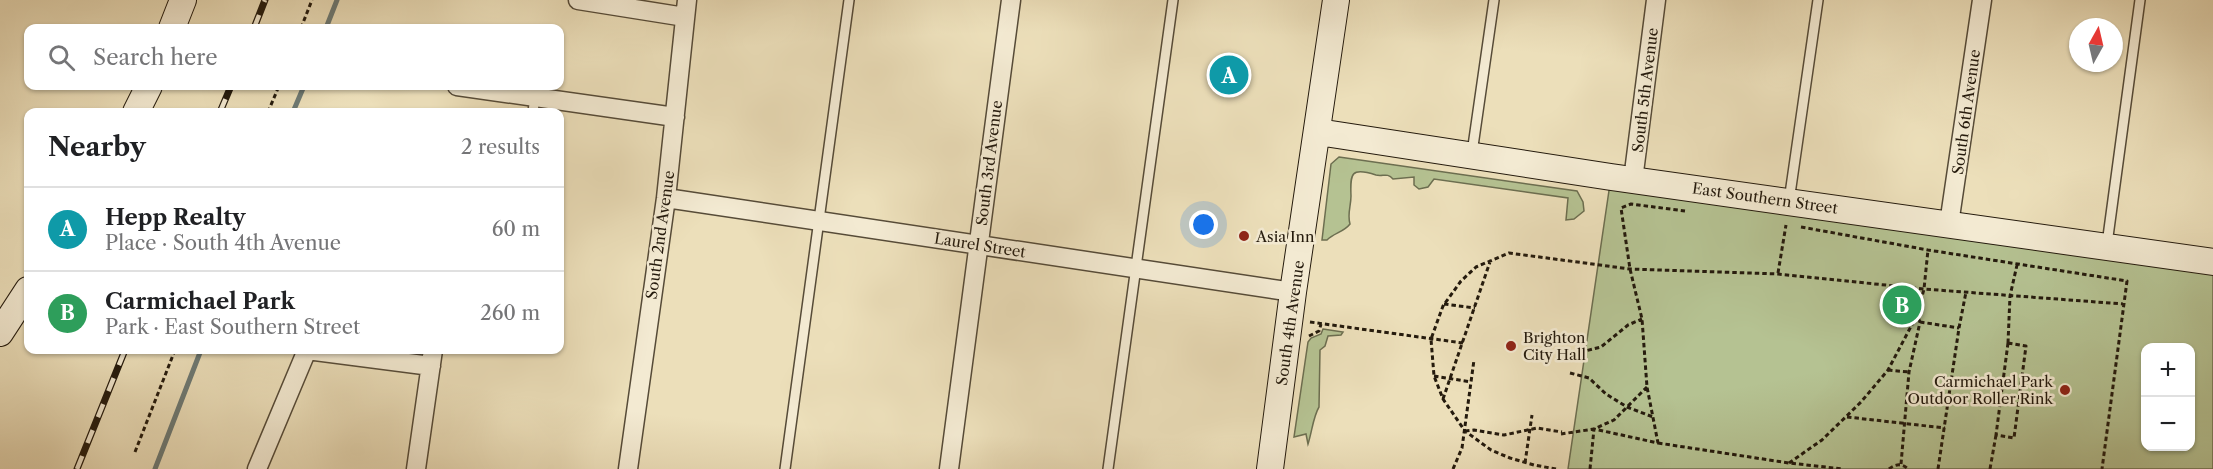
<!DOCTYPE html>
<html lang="en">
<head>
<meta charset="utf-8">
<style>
	body { margin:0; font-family:"Libre Caslon Text",serif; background:#f2f2f2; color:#202124 }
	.controls { position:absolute; right:18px; bottom:18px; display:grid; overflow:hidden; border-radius:12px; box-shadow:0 2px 4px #0004 }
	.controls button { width:54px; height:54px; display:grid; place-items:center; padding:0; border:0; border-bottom:2px solid #e0e0e0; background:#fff; color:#202124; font:30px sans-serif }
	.compass { position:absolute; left:2069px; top:18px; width:54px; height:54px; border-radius:50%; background:#fff; box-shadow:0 2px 4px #0004; rotate:8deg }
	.you { position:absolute; left:1204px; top:225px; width:21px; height:21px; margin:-15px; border:4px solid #fff; border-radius:50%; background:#1a73e8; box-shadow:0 0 0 9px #1a73e833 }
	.badge { display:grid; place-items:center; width:39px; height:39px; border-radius:50%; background:#2563eb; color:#fff; font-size:20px; font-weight:700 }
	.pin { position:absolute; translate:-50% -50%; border:3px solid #fff; box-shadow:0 2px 6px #0006 }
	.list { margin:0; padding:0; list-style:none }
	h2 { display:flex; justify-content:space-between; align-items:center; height:78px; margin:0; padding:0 24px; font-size:26px }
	h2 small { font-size:20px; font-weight:400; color:#757577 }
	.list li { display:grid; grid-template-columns:39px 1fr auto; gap:18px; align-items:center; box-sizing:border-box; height:84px; padding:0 24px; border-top:2px solid #e0e0e0 }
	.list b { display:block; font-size:22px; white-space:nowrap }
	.list p { margin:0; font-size:20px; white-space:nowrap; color:#757577 }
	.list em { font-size:20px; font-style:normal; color:#757577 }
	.icon { flex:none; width:33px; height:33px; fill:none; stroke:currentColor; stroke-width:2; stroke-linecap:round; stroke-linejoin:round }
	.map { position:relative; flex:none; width:2213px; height:469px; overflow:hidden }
	.search { position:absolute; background:#fff; box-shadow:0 2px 4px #0004; left:24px; top:24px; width:540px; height:66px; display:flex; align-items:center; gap:15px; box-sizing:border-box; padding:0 21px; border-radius:12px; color:#757577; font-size:22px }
	.panel { position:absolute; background:#fff; box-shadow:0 2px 4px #0004; left:24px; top:108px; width:540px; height:246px; border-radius:12px }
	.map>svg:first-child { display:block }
</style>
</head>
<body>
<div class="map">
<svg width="2213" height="469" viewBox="0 0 2213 469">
	<rect width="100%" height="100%" fill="#ecdfba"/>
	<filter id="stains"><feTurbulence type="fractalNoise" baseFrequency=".00333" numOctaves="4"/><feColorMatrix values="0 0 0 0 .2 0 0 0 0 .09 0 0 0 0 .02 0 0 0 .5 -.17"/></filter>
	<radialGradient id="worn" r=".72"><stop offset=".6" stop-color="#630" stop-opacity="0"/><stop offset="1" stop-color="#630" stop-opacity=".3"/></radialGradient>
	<path fill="#b5c292" stroke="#6c6e50" stroke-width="1.5" fill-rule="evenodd" d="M 1339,157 L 1577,191 L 1583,202 L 1584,211 L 1574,219 L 1566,220 L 1568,198 L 1434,179 L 1428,187 L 1419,189 L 1414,185 L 1414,177 L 1393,179 C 1387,172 1383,177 1376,175 C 1351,167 1350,173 1351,196 C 1351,206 1347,214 1350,224 C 1344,232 1334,233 1327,240 L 1322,240 L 1331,164 Z
		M 1611,177 L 2213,263 L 2213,469 L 1568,469 ZM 2146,348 L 2190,348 L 2190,446 L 2146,446 Z
		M 1323,329 L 1343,332 L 1341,335 L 1328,336 L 1325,346 L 1320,350 L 1319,407 C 1313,417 1312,432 1308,444 L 1306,434 L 1294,437 L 1308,342 L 1311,338 L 1321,334 Z"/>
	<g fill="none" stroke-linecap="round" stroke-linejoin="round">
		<path stroke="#6d7a75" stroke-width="5" d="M 326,28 L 337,0
			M 293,112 L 304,86
			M 155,469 L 201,350"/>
		<defs>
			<path id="lane" d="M 533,112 L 535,96
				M 1472,153 L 1494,0
				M 1789,201 L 1818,0
				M 2107,244 L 2140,0
				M 785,469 L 849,0
				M 1108,469 L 1173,0"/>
			<path id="street" d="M 578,0 L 685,17
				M 457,86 L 675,117
				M 1633,180 L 1656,0
				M 666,198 L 1293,292
				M 1949,224 L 1982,0
				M 257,469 L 307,350 L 431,366
				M 416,469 L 433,350
				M 628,469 L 666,198 L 687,0
				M 949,469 L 1011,0"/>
			<path id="secondary" d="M 172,28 L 183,0
				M 136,112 L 149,86
				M 1318,132 L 1611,177 L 2213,262
				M 0,333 L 28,290
				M 1270,469 L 1293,292 L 1336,0"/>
		</defs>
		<use href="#lane" stroke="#564b38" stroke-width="12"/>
		<use href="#street" stroke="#564b38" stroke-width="21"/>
		<use href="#secondary" stroke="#241a0d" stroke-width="28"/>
		<path stroke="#241a0d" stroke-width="3" stroke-dasharray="4.5 3" stroke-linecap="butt" d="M 301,28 L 312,0
			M 268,112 L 279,86
			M 1801,227 L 1928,250 L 2127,281 L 2102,469
			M 1778,273 L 1786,225
			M 1444,304 L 1475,308
			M 1310,322 L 1463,343
			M 1920,322 L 1959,328
			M 1309,336 L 1319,331 L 1321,324
			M 2008,343 L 2026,346 L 2014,438 L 1996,435 Z
			M 2008,343 L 2010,296 L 2017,265
			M 1573,354 L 1601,347 L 1628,325 L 1642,319
			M 1888,370 L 1909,372
			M 1570,373 L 1589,378 L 1606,394 L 1627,407 L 1653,417
			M 1434,376 L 1471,382
			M 1443,399 L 1491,259
			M 1847,417 L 1945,428
			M 1465,431 L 1474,430 L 1504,435 L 1537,428 L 1562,432
			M 1561,434 L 1594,429 L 1614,420 L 1647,387
			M 1658,443 L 1789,463 L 1843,469
			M 135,452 L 175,350
			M 1525,463 L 1532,415
			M 1789,463 L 1822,440 L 1861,402 L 1888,370 L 1917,315
			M 1901,464 L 1909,372 L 1920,322 L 1917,315 L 1924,289 L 1928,250
			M 1453,469 L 1462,448 L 1474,360
			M 1556,469 L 1534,465 L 1510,458 L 1491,450 L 1465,431 L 1443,399 L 1434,376 L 1431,339 L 1443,306 L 1461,281 L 1476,267 L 1509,253 L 1630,269 L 1778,274 L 1924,289 L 2123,304
			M 1590,469 L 1594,429 L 1658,443 L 1647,387 L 1642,319 L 1630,269 L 1621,208 L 1631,204 L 1685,211
			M 1889,469 C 1895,464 1902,463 1908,469
			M 1938,469 L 1959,328 L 1966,292
			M 1990,469 L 1996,435"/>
		<use href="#lane" stroke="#f3ead2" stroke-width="9"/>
		<use href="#street" stroke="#f3ead2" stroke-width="18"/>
		<use href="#secondary" stroke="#f3ead2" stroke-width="26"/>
		<defs>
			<path id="rail" d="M 254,28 L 265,0
				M 220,112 L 231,86
				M 77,469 L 125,350"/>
		</defs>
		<use href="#rail" stroke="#241a0d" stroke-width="7"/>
		<use href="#rail" stroke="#f3ead2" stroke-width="4.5" stroke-dasharray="14" stroke-linecap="butt"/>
	</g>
	<g fill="#8f2418" stroke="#f3ead2" stroke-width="2">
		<circle cx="1244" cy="236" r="6"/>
		<circle cx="1511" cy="346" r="6"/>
		<circle cx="2065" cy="390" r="6"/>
	</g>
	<g text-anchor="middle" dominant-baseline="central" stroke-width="5" stroke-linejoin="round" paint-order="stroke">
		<g font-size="15" fill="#241a0d" stroke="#f3ead2">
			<text transform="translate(1645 90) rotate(-83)">South 5th Avenue</text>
			<text transform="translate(1966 112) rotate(-82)">South 6th Avenue</text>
			<text transform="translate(989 163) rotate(-83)">South 3rd Avenue</text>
			<text transform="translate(1765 198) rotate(8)">East Southern Street</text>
			<text transform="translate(660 235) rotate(-82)">South 2nd Avenue</text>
			<text transform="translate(980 245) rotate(9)">Laurel Street</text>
			<text transform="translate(1290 323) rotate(-82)">South 4th Avenue</text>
		</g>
		<g font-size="15" fill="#241a0d" stroke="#f3ead2" text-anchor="start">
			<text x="1256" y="236">Asia Inn</text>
			<text x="1523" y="337">Brighton<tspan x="1523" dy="17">City Hall</tspan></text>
			<text x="2053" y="381" text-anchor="end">Carmichael Park<tspan x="2053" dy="17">Outdoor Roller Rink</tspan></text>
		</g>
	</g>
	<rect width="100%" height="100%" filter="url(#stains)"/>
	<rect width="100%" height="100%" fill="url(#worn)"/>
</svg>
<div class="controls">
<button>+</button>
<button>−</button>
</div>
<svg class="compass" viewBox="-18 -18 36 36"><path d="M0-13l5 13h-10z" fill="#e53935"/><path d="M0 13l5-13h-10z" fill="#757577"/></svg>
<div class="you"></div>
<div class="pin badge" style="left:1229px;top:75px;background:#0f9aa8">A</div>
<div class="pin badge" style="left:1902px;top:305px;background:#2e9e5b">B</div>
<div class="search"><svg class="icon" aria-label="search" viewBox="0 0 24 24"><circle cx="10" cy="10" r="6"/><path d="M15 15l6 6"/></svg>Search here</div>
<section class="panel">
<h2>Nearby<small>2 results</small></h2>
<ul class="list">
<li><span class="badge" style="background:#0f9aa8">A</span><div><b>Hepp Realty</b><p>Place · South 4th Avenue</p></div><em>60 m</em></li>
<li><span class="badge" style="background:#2e9e5b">B</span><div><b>Carmichael Park</b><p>Park · East Southern Street</p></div><em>260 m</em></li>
</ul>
</section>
</div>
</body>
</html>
